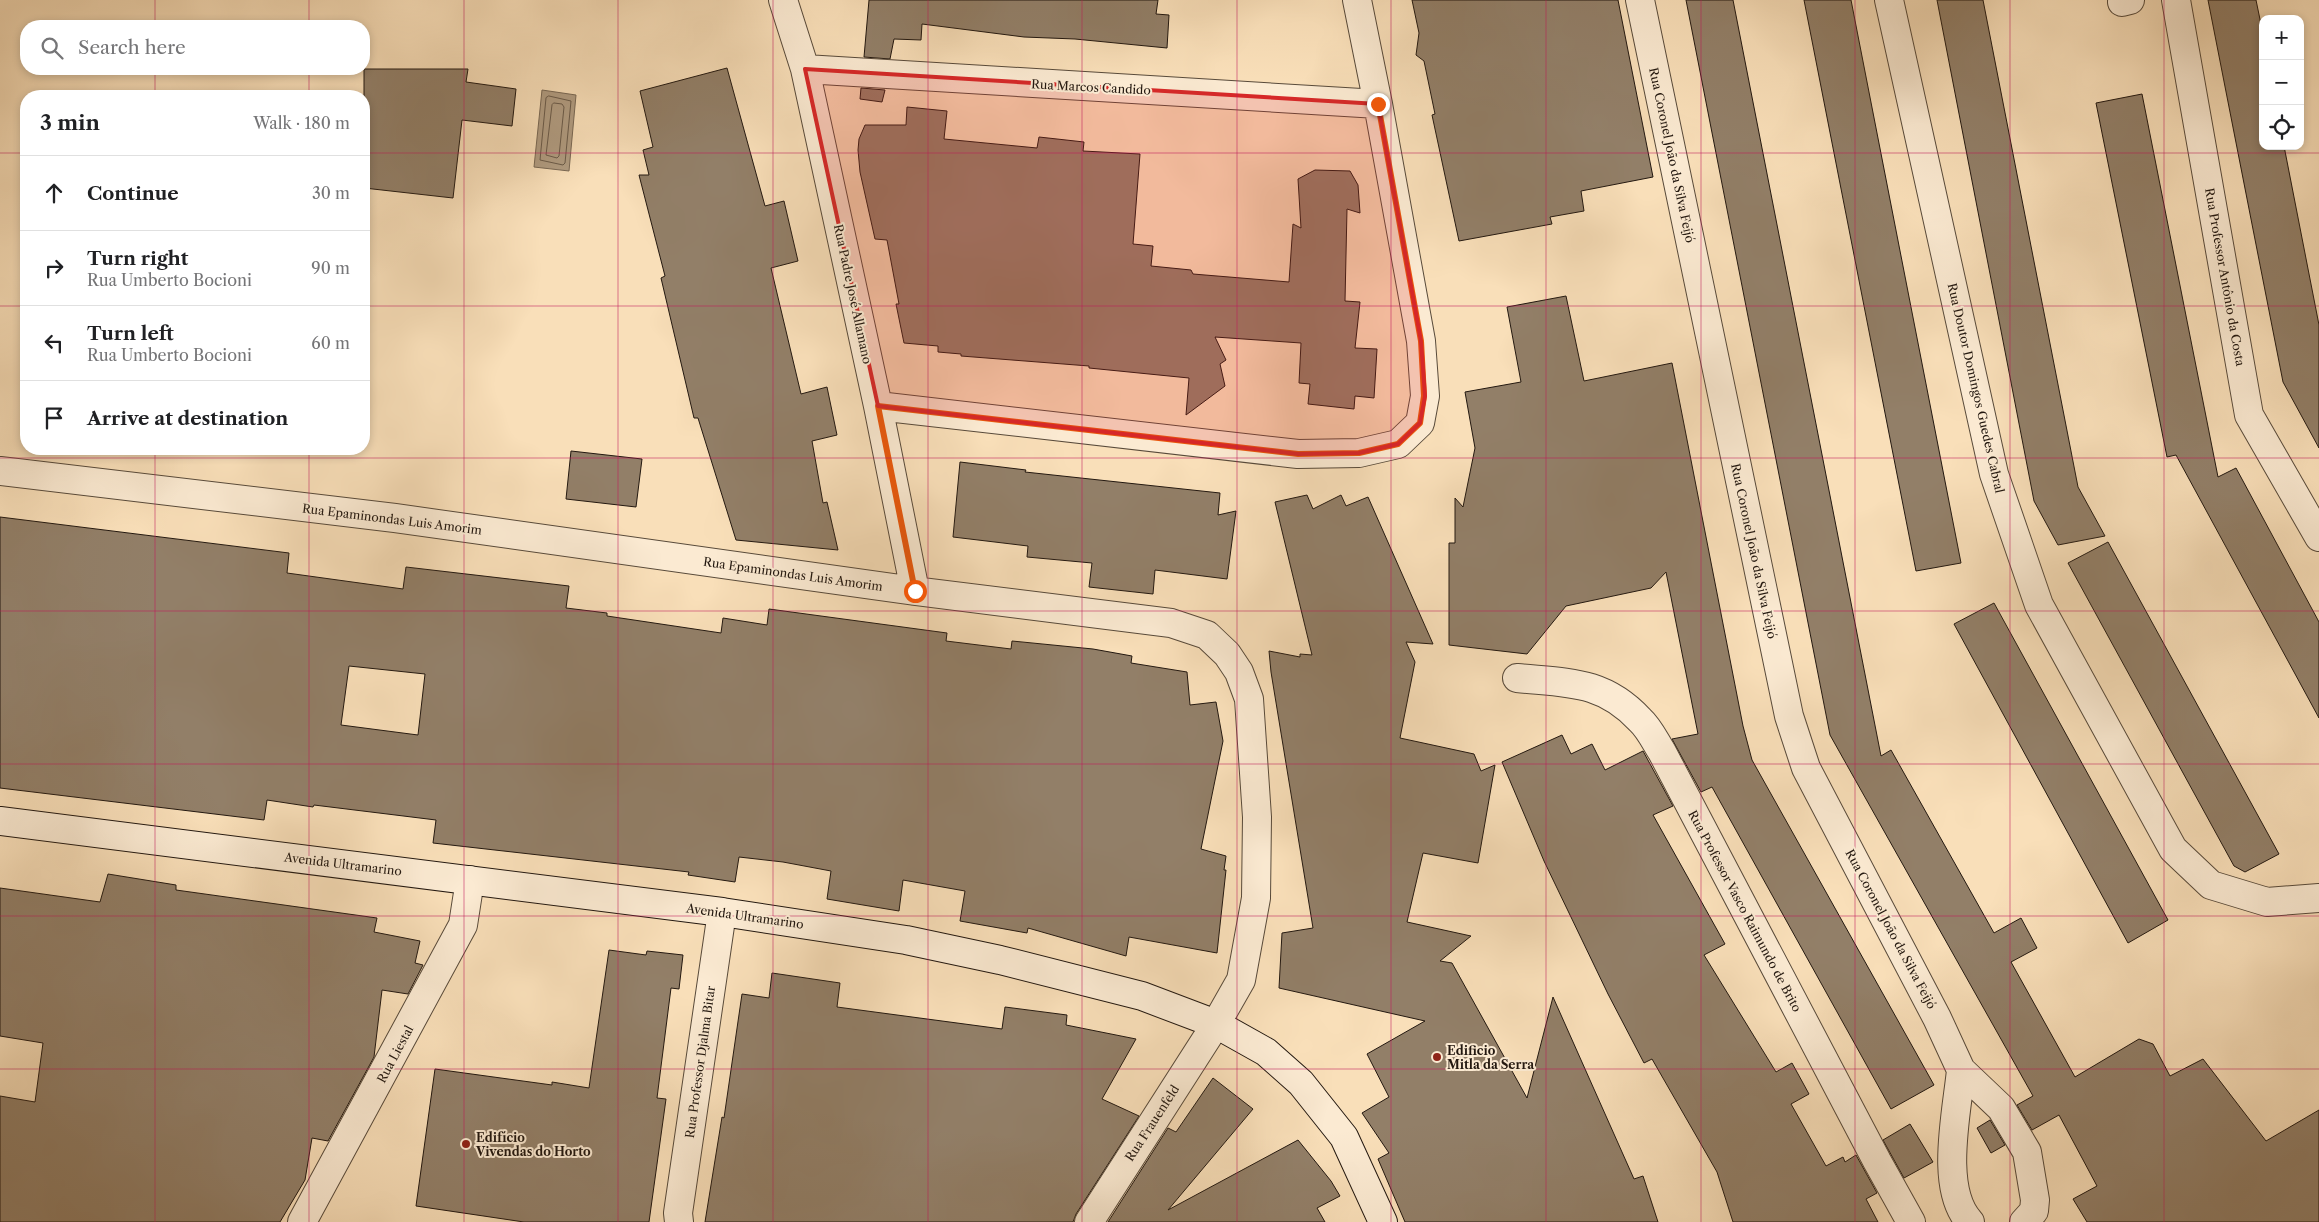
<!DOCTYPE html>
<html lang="en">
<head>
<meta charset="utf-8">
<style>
	body { margin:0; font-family:"Libre Caslon Text",serif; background:#f6f6f6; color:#202124 }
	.controls { position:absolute; right:15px; top:15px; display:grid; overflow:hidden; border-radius:10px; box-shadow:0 2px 8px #0003 }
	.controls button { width:45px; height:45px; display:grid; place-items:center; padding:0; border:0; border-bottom:1px solid #e0e0e0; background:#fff; color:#202124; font:25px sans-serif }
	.stop { position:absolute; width:15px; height:15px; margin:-11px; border:4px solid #ea580c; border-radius:50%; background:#fff }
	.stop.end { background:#ea580c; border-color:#fff; box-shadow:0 1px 5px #0008 }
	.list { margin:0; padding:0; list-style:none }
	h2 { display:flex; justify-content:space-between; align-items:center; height:65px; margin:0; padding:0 20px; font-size:21px }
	h2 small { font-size:16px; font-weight:400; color:#757577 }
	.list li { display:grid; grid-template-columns:32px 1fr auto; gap:15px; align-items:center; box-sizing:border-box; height:75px; padding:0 20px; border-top:1px solid #e0e0e0 }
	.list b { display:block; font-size:19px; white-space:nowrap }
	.list p { margin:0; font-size:16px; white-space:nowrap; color:#757577 }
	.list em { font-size:16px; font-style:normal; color:#757577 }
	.icon { flex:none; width:28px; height:28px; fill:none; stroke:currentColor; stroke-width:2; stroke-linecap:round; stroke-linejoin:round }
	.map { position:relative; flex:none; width:2319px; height:1222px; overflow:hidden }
	.search { position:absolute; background:#fff; box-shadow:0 2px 8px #0003; left:20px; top:20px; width:350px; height:55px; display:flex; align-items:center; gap:12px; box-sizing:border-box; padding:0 18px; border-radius:20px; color:#757577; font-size:19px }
	.panel { position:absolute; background:#fff; box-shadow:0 2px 8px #0003; left:20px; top:90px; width:350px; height:365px; border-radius:20px }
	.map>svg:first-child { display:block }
</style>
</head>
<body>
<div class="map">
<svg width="2319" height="1222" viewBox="0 0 2319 1222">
	<rect width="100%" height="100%" fill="#f9dfb9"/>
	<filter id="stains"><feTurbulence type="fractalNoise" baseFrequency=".004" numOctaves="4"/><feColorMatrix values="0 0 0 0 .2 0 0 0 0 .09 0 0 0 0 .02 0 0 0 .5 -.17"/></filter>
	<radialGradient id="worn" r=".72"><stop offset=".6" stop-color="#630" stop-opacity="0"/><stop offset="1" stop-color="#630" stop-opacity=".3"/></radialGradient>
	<path fill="#b09b80" stroke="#786753" d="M 542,90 L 576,95 L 569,171 L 534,167 Z"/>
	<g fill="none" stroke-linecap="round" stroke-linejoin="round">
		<path stroke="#6a5a48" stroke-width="1" d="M 549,96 L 571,101 L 565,163 L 563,165 L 540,160 L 546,98 Z
			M 554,103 L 562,104 L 564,107 L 559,156 L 557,158 L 546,155 L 552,105 Z"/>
	</g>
	<path fill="#927f68" stroke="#231810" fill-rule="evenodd" d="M 869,0 L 1158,0 L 1156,14 L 1169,15 L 1167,48 L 1075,39 L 1024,37 L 922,24 L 921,40 L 894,39 L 890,59 L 864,57 Z
		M 1412,0 L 1618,0 L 1653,177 L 1581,191 L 1584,211 L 1550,217 L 1552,224 L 1459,241 L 1432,115 L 1435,114 L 1424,61 L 1416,55 L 1419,33 Z
		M 1686,0 L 1733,0 L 1881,756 L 1891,750 L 1994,933 L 2021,918 L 2037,948 L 2011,962 L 2075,1077 L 2139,1039 L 2153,1044 L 2170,1076 L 2203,1059 L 2266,1141 L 2319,1110 L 2319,1222 L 2087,1222 L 2073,1199 L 2097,1186 L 2059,1115 L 2032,1130 L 2017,1105 L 2033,1096 L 1830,735 Z
		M 1804,0 L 1851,0 L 1961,563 L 1916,571 Z
		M 1937,0 L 1983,0 L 2078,487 L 2105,536 L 2058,545 L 2034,501 Z
		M 2208,0 L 2256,0 L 2263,34 L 2263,146 L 2284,146 L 2319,325 L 2319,448 L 2283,382 Z
		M 727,68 L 765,206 L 784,201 L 798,261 L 771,268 L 801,394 L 827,387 L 837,435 L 812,441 L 823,503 L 827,502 L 838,550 L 736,540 L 698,418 L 694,418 L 661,278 L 665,276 L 639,175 L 649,175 L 643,150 L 653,147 L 640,91 Z
		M 364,69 L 468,69 L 466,82 L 516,89 L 512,126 L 462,120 L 453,198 L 364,188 Z
		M 861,88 L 885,90 L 882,102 L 860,99 Z
		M 2142,94 L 2218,477 L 2236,468 L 2319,622 L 2319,718 L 2176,455 L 2167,457 L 2096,103 Z
		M 907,107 L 947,111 L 944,139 L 1037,148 L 1039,137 L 1084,142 L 1083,151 L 1140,154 L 1133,244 L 1153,246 L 1151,266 L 1191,270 L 1193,274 L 1289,282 L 1293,224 L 1301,228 L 1298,179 L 1315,170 L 1350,171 L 1358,185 L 1360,213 L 1347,209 L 1345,301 L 1360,302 L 1355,348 L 1377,349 L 1374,398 L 1355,396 L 1354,409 L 1308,404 L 1310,384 L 1299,383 L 1301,343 L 1215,337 L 1226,360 L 1220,364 L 1225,386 L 1186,415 L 1189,378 L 1089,368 L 1089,366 L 961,356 L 961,354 L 938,352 L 938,346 L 904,343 L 896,304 L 899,304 L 887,240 L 875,239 L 860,172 L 858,150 L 859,139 L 865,125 L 906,125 Z
		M 1566,296 L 1584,381 L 1672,363 L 1743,726 L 1752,760 L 1934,1085 L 1891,1109 L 1712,787 L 1701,792 L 1672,739 L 1698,734 L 1666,572 L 1651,588 L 1566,606 L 1527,654 L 1449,645 L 1449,543 L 1455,543 L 1455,498 L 1463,507 L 1475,448 L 1465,392 L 1521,382 L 1507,307 Z
		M 571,451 L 642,459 L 636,507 L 566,499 Z
		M 960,462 L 1026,470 L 1025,472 L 1220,493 L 1218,515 L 1236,511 L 1227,579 L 1155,570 L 1153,594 L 1089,587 L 1092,563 L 1027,557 L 1028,546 L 953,537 Z
		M 1307,495 L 1313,509 L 1341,495 L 1346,506 L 1368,497 L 1433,644 L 1406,642 L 1415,662 L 1400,738 L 1474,754 L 1481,771 L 1495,765 L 1478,863 L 1423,853 L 1407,922 L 1471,936 L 1440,961 L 1452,963 L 1527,1098 L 1553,997 L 1634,1179 L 1643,1176 L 1658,1222 L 1405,1222 L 1378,1159 L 1389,1153 L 1362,1113 L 1389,1097 L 1367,1054 L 1425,1021 L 1279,988 L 1282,933 L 1313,928 L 1271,672 L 1269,651 L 1300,657 L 1300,654 L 1312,655 L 1275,502 Z
		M 0,517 L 289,553 L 287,573 L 403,589 L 406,567 L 569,586 L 566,608 L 607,613 L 607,616 L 721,633 L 723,618 L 767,625 L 769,609 L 947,633 L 946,641 L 1011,649 L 1012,641 L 1093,649 L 1132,656 L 1131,663 L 1187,672 L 1190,705 L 1216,702 L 1223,741 L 1201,849 L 1226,856 L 1224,870 L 1226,870 L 1217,953 L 1129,937 L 1126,956 L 1028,928 L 1027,933 L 960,921 L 965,891 L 903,880 L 899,911 L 827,899 L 831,871 L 783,862 L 739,857 L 735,882 L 688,875 L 689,872 L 433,843 L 436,820 L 314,805 L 313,807 L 267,800 L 264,820 L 0,788 ZM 349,666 L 425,674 L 418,735 L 341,725 Z
		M 2108,542 L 2279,854 L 2245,872 L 2234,866 L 2068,563 Z
		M 1994,603 L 2168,920 L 2128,943 L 1954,624 Z
		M 1562,735 L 1571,754 L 1592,744 L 1605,770 L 1643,751 L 1673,806 L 1653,815 L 1725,944 L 1704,955 L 1776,1072 L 1792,1063 L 1809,1094 L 1791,1104 L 1826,1166 L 1843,1157 L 1845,1162 L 1856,1155 L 1877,1193 L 1866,1199 L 1878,1222 L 1733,1222 L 1717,1172 L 1652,1059 L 1644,1063 L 1608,994 L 1544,861 L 1502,762 Z
		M 108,874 L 176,885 L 176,890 L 377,918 L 374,932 L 420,941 L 415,963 L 423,965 L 408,994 L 382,990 L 374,1057 L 328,1141 L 312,1138 L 305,1180 L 280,1222 L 0,1222 L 0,1096 L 35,1102 L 43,1043 L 0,1036 L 0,888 L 100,902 Z
		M 609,950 L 646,955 L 647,951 L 683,955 L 679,989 L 671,988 L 657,1098 L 666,1099 L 649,1222 L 524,1222 L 416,1206 L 435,1069 L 552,1085 L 552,1082 L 589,1088 Z
		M 772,973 L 840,983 L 837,1007 L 1002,1029 L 1005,1007 L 1067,1015 L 1066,1025 L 1136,1039 L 1102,1099 L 1139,1116 L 1076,1214 L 1073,1222 L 705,1222 L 722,1117 L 724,1118 L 742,994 L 769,998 Z
		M 1213,1078 L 1253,1109 L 1168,1210 L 1298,1140 L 1331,1181 L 1340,1196 L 1317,1208 L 1325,1222 L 1108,1222 L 1168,1128 L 1176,1132 Z
		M 1990,1120 L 2005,1145 L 1991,1153 L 1977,1128 Z
		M 1910,1124 L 1933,1162 L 1904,1178 L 1883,1140 Z"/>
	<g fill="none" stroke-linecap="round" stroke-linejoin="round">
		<defs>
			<path id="street" d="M 783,0 L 805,69 L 878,406 L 915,591
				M 1640,0 L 1789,716 L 1806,768 L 1937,1018 L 1961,1070 L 2001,1108 L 2027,1152 L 2035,1200 L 2034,1211 L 2024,1222
				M 1889,0 L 1994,474 L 2039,605 L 2173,849 L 2211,885 L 2267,902 L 2319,898
				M 2176,0 L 2249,415 L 2319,537
				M 2122,2 L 2130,0
				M 805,69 L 1378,104
				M 878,406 L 1298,454 L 1359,453 L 1398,444 L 1420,423 L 1425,396 L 1421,341 L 1378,104 L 1357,0
				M 0,471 L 395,518 L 915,591 L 1171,623 L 1207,635 L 1227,654 L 1239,672 L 1249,699 L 1257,817 L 1256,898 L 1241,980 L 1216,1024 L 1089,1222
				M 1517,678 C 1567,683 1603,680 1640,720 C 1649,728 1655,741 1662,752 L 1877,1161 L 1911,1222
				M 1961,1070 C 1957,1112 1939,1189 1970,1222
				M 302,1222 L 463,925 L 470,880
				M 679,1222 L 678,1213 L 722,912"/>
			<path id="secondary" d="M 0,821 L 722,912 L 906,940 L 1000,960 L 1142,996 L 1216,1024 L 1266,1052 L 1301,1083 L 1344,1137 L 1383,1222"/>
		</defs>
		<use href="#street" stroke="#584a3a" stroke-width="30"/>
		<use href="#secondary" stroke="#231810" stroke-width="30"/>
		<use href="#street" stroke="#fbead2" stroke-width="28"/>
		<use href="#secondary" stroke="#fbead2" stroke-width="28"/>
	</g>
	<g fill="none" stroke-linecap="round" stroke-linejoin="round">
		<path stroke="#ea580c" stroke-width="6" d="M 915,591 L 878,406 L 1298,454 L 1359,453 L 1398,444 L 1420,423 L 1424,396 L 1421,341 L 1378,104"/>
	</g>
	<path fill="#d62828" fill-opacity="0.2" stroke="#d62828" stroke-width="4" stroke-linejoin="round" d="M 805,69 L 1378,104 L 1421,341 L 1425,396 L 1420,423 L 1398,444 L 1359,453 L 1298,454 L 878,406 Z"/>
	<path fill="none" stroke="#c2185b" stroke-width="1" stroke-opacity="0.55" d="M 155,0 L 155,26M 309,0 L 309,26M 464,0 L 464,1222M 618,0 L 618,1222M 773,0 L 773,1222M 928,0 L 928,1222M 1082,0 L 1082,1222M 1237,0 L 1237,1222M 1391,0 L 1391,1222M 1546,0 L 1546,1222M 1701,0 L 1701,1222M 1855,0 L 1855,1222M 2010,0 L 2010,1222M 2164,0 L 2164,1222M 155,69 L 155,96M 309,69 L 309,96M 0,153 L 26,153M 364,153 L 2319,153M 0,306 L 26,306M 364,306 L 2319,306M 155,449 L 155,1222M 309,449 L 309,1222M 0,458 L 2319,458M 0,611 L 2319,611M 0,764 L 2319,764M 0,916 L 2319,916M 0,1069 L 2319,1069"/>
	<g fill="#8f2418" stroke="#fbead2" stroke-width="2">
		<circle cx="1437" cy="1057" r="5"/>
		<circle cx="466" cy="1144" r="5"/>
	</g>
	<g text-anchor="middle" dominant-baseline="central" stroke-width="4" stroke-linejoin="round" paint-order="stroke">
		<g font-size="12" fill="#231810" stroke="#fbead2">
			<text transform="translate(1091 87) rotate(3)">Rua Marcos Candido</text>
			<text transform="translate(1672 155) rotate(78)">Rua Coronel João da Silva Feijó</text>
			<text transform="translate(2225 277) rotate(80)">Rua Professor Antônio da Costa</text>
			<text transform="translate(853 294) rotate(78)">Rua Padre José Allamano</text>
			<text transform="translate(1976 388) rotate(77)">Rua Doutor Domingos Guedes Cabral</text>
			<text transform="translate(392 519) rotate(7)">Rua Epaminondas Luis Amorim</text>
			<text transform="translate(1754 551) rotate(78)">Rua Coronel João da Silva Feijó</text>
			<text transform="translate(793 574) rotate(8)">Rua Epaminondas Luis Amorim</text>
			<text transform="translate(343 864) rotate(7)">Avenida Ultramarino</text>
			<text transform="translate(1745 911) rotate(62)">Rua Professor Vasco Raimundo de Brito</text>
			<text transform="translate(745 916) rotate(8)">Avenida Ultramarino</text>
			<text transform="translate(1891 929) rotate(62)">Rua Coronel João da Silva Feijó</text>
			<text transform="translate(395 1054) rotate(-62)">Rua Liestal</text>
			<text transform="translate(700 1062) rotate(-82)">Rua Professor Djalma Bitar</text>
			<text transform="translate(1152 1123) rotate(-57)">Rua Frauenfeld</text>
		</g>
		<g font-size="12" font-weight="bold" fill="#231810" stroke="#fbead2" text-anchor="start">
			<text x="1447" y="1050">Edificio<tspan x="1447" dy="14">Mitla da Serra</tspan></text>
			<text x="476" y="1137">Edifício<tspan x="476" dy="14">Vivendas do Horto</tspan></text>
		</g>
	</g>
	<rect width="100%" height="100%" filter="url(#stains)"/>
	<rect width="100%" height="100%" fill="url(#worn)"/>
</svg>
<div class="controls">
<button>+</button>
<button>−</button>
<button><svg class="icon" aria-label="locate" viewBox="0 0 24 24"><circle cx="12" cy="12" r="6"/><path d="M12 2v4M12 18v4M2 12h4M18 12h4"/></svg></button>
</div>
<div class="stop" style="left:915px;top:591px"></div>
<div class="stop end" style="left:1378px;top:104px"></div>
<div class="search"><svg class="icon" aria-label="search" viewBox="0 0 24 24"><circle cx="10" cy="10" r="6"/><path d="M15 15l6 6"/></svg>Search here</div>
<section class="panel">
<h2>3 min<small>Walk · 180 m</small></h2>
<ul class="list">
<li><svg class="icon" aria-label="ahead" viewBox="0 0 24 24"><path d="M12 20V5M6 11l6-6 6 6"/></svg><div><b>Continue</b></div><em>30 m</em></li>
<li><svg class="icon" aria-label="right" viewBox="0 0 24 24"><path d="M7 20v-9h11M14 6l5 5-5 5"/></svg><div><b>Turn right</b><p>Rua Umberto Bocioni</p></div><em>90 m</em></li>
<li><svg class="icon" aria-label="left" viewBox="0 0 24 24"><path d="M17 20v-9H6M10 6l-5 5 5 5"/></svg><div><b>Turn left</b><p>Rua Umberto Bocioni</p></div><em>60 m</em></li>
<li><svg class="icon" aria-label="arrive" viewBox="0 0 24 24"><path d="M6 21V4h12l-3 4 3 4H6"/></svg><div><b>Arrive at destination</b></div></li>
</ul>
</section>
</div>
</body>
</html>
